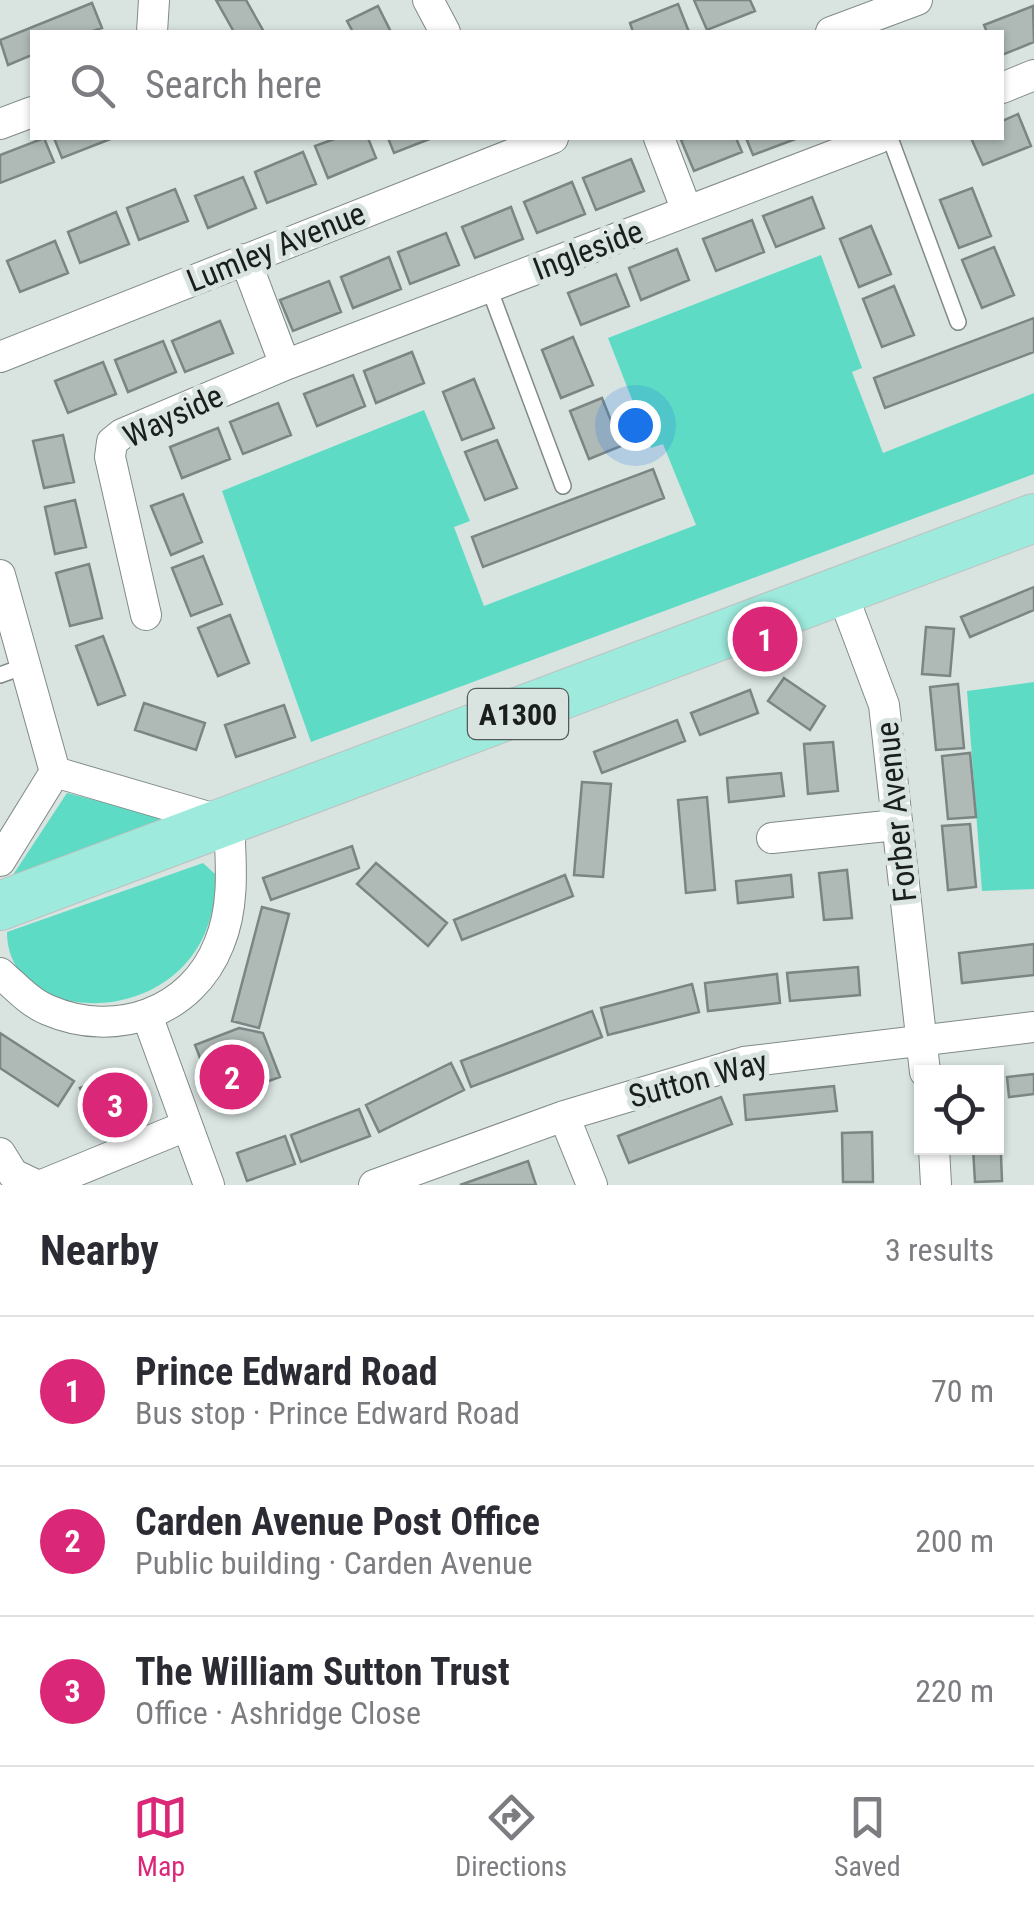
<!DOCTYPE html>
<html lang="en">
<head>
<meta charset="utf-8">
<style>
	body { margin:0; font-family:"Roboto Condensed",sans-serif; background:#f2f2f3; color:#2b2b33 }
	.controls { position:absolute; right:30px; bottom:30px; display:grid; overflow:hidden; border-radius:0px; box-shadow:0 2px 8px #0004 }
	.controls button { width:90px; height:90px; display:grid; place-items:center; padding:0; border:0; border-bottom:2px solid #e1e1e2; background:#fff; color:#2b2b33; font:50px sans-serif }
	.you { position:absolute; left:635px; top:425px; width:35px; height:35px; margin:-25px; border:8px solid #fff; border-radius:50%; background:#1a73e8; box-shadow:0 0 0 15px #1a73e833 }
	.badge { display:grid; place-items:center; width:65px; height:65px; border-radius:50%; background:#db2777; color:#fff; font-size:32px; font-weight:700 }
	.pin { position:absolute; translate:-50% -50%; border:5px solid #fff; box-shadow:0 2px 10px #0006 }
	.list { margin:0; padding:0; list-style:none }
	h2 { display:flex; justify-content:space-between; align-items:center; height:130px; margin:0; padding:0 40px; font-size:42px }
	h2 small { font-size:32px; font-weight:400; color:#7c7c81 }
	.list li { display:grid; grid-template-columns:65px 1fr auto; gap:30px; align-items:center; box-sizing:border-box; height:150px; padding:0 40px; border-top:2px solid #e1e1e2 }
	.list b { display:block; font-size:38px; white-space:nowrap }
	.list p { margin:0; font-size:32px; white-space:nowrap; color:#7c7c81 }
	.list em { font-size:32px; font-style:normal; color:#7c7c81 }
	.icon { flex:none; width:55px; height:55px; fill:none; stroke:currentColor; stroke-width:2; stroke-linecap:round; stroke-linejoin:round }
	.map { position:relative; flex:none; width:1034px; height:1185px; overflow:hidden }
	.search { position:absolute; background:#fff; box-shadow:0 2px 8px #0004; left:30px; right:30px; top:30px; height:110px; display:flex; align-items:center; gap:25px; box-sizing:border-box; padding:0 35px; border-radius:0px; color:#7c7c81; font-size:38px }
	.sheet { height:580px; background:#fff }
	nav { display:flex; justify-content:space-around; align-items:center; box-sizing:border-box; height:140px; border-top:2px solid #e1e1e2; background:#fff; font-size:28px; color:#7c7c81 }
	nav a { display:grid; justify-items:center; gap:5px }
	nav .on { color:#db2777 }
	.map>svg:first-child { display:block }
</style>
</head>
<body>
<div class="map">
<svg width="1034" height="1185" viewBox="0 0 1034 1185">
	<rect width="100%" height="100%" fill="#d9e4e1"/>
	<path fill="#5edbc4" d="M 821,255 L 862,368 L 852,372 L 883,453 L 1034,393 L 1034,474 L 311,742 L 222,491 L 424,410 L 470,521 L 454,527 L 484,606 L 696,525 L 663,444 L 651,448 L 608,338 Z
		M 1034,682 L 1034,889 L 982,891 L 967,691 Z
		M 67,793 L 168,819 L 9,881 Z
		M 203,863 L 215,874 C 221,1031 7,1038 7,932 Z"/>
	<path fill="#afbab7" stroke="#7b8583" stroke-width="2.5" d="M 216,0 L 246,0 L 264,32 L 234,32 Z
		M 694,0 L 750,0 L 755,11 L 707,30 Z
		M 92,3 L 102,28 L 90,32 L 32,32 L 32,55 L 8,65 L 0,40 Z
		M 678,4 L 689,32 L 633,32 L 630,23 Z
		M 378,6 L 391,32 L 353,32 L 347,21 Z
		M 1033,6 L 1034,42 L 1002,55 L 1002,32 L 987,32 L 984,25 Z
		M 1018,114 L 1031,146 L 983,165 L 971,138 L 1002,138 L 1002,121 Z
		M 44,138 L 54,162 L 0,183 L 0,155 Z
		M 54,138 L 113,138 L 62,158 Z
		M 337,138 L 368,138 L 376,158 L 328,178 L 315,146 Z
		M 388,138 L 432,138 L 394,153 Z
		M 686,138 L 736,138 L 742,152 L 694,171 L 681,140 Z
		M 746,138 L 798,138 L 753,155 Z
		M 303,152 L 316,184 L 267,203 L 255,172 Z
		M 631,159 L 644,191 L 596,210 L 583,178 Z
		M 243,177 L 256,208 L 208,228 L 195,196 Z
		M 572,182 L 585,214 L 537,233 L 524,202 Z
		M 972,188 L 991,236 L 959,248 L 940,200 Z
		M 175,189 L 188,221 L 139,240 L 127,208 Z
		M 812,197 L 824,228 L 776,247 L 763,216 Z
		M 511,207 L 523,239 L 475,258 L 462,227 Z
		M 116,212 L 129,244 L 80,263 L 68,232 Z
		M 752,220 L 764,252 L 716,271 L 703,239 Z
		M 871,226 L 891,274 L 859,287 L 840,239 Z
		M 446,233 L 459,265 L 410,284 L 398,252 Z
		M 55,241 L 68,273 L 20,292 L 7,261 Z
		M 994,247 L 1014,295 L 982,308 L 962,260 Z
		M 677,249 L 689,280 L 641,300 L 629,268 Z
		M 389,257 L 401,289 L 353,308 L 341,277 Z
		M 616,274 L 629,306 L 581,325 L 568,293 Z
		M 329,281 L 341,312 L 293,331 L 280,300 Z
		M 894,286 L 914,335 L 882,347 L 863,299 Z
		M 1034,318 L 1034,352 L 885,408 L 874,378 Z
		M 220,321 L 233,353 L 185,372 L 172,341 Z
		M 573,337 L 593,385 L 561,398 L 542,350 Z
		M 163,341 L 176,372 L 128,392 L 115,360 Z
		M 412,352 L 424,383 L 376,403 L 364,371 Z
		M 103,362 L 116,394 L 68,413 L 55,381 Z
		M 353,375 L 365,406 L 317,426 L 304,394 Z
		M 474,379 L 494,428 L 462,440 L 443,392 Z
		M 602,398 L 621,446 L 589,459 L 570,411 Z
		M 278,403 L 291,435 L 243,454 L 230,422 Z
		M 218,428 L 230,459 L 182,478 L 170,447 Z
		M 63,435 L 74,482 L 44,488 L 33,441 Z
		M 497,440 L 517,488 L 485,500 L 465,452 Z
		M 653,469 L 664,498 L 483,567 L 472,537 Z
		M 183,494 L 202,542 L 171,555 L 151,506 Z
		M 75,500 L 86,547 L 55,554 L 45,507 Z
		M 203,556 L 222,604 L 191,616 L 172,568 Z
		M 89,564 L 102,618 L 70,626 L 56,573 Z
		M 1034,587 L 1034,610 L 970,637 L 961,617 Z
		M 230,615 L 249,663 L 218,676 L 198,628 Z
		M 926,627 L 954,629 L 950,676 L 922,674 Z
		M 103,636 L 125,695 L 98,705 L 76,646 Z
		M 784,678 L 825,706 L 810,730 L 768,701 Z
		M 958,684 L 964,748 L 936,750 L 930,687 Z
		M 750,690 L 758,713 L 700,735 L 691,713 Z
		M 144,703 L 205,723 L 196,750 L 135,730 Z
		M 284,705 L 295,737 L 236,757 L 225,725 Z
		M 677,720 L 685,741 L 602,773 L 594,752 Z
		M 833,742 L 838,791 L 808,794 L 804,744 Z
		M 970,753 L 976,817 L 948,819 L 942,756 Z
		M 781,773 L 784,796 L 729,802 L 727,778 Z
		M 582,782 L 611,784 L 603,877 L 574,875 Z
		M 707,797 L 715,890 L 686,893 L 678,800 Z
		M 970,824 L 976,887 L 948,890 L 942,826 Z
		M 352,846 L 359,868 L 271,900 L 263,878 Z
		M 376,863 L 447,923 L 428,946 L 357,884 Z
		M 847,870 L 852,918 L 824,920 L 819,873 Z
		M 565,875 L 573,896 L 462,940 L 454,920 Z
		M 791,875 L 793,897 L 738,903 L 736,881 Z
		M 262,907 L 289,914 L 259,1028 L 232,1021 Z
		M 1034,944 L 1034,975 L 962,983 L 959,953 Z
		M 858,967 L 860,995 L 790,1001 L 787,973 Z
		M 777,974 L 780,1003 L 708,1011 L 705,983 Z
		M 692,984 L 699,1012 L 608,1035 L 601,1008 Z
		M 592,1011 L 602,1037 L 471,1087 L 461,1061 Z
		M 239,1028 L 263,1033 L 280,1077 L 249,1088 L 245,1079 L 213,1091 L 195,1045 Z
		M 0,1033 L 74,1081 L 58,1106 L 0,1068 Z
		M 451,1063 L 464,1090 L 379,1132 L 366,1105 Z
		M 1034,1074 L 1034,1094 L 1009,1097 L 1007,1077 Z
		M 113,1075 L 131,1121 L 98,1134 L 80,1088 Z
		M 834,1086 L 837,1111 L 746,1120 L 744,1095 Z
		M 721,1097 L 732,1124 L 629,1163 L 618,1136 Z
		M 999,1105 L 1002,1181 L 975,1182 L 973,1148 L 996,1148 Z
		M 359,1109 L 370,1136 L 301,1162 L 291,1135 Z
		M 872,1132 L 873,1182 L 843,1182 L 842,1133 Z
		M 285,1136 L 295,1164 L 247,1181 L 237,1153 Z
		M 528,1161 L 536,1185 L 460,1185 Z"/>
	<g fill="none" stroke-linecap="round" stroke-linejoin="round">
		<defs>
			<path id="lane" d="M 890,138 L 958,322
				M 489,288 L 563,486
				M 0,675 L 25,666"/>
			<path id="street" d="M 428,0 L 445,32
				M 152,32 L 154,0
				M 831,32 L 917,0
				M 1002,88 L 1034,75
				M 0,124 L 32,112
				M 659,138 L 687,211
				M 245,259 L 285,365
				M 0,357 L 553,138
				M 0,575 L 55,772
				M 842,593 L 884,705 L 925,1072
				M 146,615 L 110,457 L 112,442 L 122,434 L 285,365 L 879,138
				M 772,838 L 896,825
				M 0,861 L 55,772
				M 0,973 C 15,986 30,1003 48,1010 C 115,1039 192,1013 219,944 C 235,906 231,863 229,823 L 55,772
				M 148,1018 L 209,1185
				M 564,1116 L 592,1185
				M 934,1148 L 936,1185
				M 0,1153 L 13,1174 L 36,1185
				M 42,1185 L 186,1126
				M 374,1185 L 564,1116 L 744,1062 L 1034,1027"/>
			<path id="primary" d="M 0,906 L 1034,518"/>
		</defs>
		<use href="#lane" stroke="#808a88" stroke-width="18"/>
		<use href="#street" stroke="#808a88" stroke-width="32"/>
		<use href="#primary" stroke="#bfc0c0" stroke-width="50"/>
		<use href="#lane" stroke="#fff" stroke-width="15"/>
		<use href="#street" stroke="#fff" stroke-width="30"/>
		<use href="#primary" stroke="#9eebdd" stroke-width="48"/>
	</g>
	<g text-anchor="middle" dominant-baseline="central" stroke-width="10" stroke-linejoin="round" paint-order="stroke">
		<rect fill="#d9e4e1" stroke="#535958" stroke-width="2.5" x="468" y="689" width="100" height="50" rx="8"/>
		<g font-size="30" font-weight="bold" fill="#1a1e1d">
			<text x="518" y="714">A1300</text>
		</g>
		<g font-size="32" fill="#1a1e1d" stroke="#d9e4e1">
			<text transform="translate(276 247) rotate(-22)">Lumley Avenue</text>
			<text transform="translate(588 250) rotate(-21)">Ingleside</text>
			<text transform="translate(173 416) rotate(-25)">Wayside</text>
			<text transform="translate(896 812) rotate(-96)">Forber Avenue</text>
			<text transform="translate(698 1079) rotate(-15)">Sutton Way</text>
		</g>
	</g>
</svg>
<div class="controls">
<button><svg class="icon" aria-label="locate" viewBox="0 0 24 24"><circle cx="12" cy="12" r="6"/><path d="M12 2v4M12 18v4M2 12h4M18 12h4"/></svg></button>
</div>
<div class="you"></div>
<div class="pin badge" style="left:765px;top:639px">1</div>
<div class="pin badge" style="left:232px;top:1077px">2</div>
<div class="pin badge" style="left:115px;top:1105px">3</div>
<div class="search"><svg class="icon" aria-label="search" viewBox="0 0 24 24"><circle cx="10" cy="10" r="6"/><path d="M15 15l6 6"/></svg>Search here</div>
</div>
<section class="sheet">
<h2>Nearby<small>3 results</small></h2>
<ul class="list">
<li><span class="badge">1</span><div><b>Prince Edward Road</b><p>Bus stop · Prince Edward Road</p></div><em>70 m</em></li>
<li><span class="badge">2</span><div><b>Carden Avenue Post Office</b><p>Public building · Carden Avenue</p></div><em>200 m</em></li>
<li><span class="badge">3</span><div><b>The William Sutton Trust</b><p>Office · Ashridge Close</p></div><em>220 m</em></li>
</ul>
</section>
<nav>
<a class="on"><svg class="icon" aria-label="map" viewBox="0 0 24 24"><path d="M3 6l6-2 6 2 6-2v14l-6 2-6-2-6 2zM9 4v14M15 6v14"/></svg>Map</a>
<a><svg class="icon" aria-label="directions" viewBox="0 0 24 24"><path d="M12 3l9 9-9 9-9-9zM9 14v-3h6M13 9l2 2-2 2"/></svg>Directions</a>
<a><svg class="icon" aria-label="saved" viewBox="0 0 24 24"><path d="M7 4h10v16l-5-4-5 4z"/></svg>Saved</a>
</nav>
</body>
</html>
